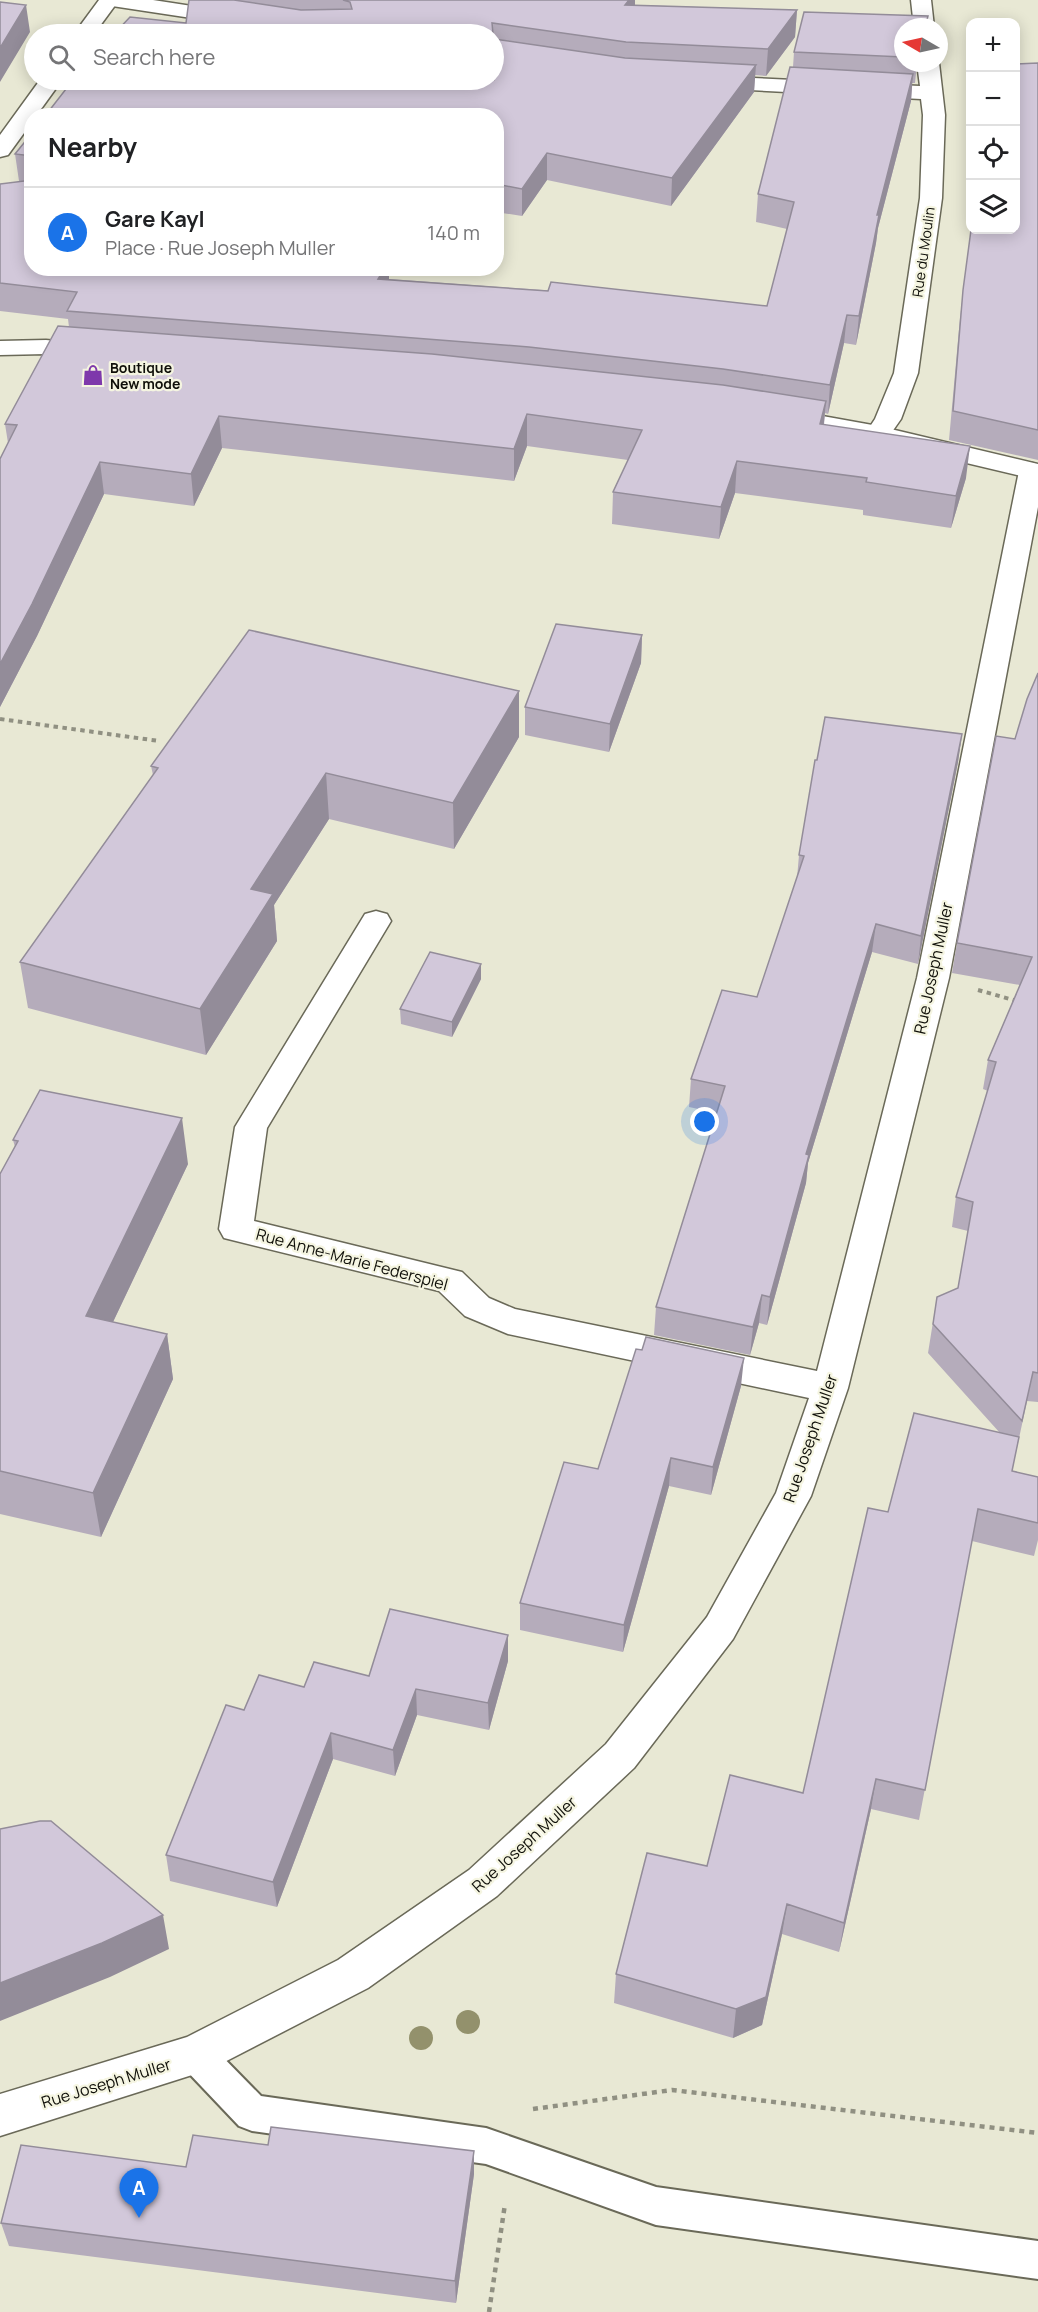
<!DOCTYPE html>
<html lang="en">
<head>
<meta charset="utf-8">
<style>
	body { margin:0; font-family:Manrope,sans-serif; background:#f2f2f2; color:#202124 }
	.controls { position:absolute; right:18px; top:18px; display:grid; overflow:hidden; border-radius:12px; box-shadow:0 3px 15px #0003 }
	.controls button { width:54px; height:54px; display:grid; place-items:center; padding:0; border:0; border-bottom:2px solid #e0e0e0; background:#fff; color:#202124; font:30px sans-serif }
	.compass { position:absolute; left:894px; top:18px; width:54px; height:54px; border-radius:50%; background:#fff; box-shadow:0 3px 15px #0003; rotate:279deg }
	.you { position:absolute; left:705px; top:1122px; width:21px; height:21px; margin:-15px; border:4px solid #fff; border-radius:50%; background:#1a73e8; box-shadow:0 0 0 9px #1a73e833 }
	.badge { display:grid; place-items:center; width:39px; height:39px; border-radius:50%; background:#1a73e8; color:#fff; font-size:20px; font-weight:700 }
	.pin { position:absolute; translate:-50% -50px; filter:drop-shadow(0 2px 3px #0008) }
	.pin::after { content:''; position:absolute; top:32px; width:21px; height:18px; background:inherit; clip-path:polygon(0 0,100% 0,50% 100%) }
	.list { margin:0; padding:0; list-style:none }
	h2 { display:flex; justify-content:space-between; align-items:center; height:78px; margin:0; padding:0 24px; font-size:26px }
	h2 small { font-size:20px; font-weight:400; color:#757577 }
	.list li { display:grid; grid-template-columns:39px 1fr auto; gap:18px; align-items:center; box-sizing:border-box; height:90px; padding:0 24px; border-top:2px solid #e0e0e0 }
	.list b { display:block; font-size:22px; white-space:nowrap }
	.list p { margin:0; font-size:20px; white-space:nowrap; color:#757577 }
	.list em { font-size:20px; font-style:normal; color:#757577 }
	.icon { flex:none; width:33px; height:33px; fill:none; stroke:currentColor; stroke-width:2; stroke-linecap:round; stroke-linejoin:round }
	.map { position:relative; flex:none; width:1038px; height:2312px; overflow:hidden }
	.search { position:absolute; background:#fff; box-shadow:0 3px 15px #0003; left:24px; top:24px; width:480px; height:66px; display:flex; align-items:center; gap:15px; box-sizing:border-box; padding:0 21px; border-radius:33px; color:#757577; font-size:22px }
	.panel { position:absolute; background:#fff; box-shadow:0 3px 15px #0003; left:24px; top:108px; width:480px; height:168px; border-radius:24px }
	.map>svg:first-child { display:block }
</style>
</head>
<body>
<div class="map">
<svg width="1038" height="2312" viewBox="0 0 1038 2312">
	<rect width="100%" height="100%" fill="#e8e8d4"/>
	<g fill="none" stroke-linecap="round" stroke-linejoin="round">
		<defs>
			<path id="service" d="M 196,2038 L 209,2043 L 261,2096 L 486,2128 L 656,2187 L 1038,2241 L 1038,2279 L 656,2225 L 486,2164 L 252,2131 L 239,2126 L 183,2067 L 178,2055 L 183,2043 Z"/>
			<path id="minor" d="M 102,0 L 153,0 L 231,12 L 238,14 L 241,18 L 238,22 L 231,24 L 112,6 L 105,4 Z
				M 911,0 L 931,0 L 934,27 L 914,27 Z
				M 917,63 L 939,63 L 945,115 L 942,198 L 918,373 L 901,419 L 887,439 L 878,442 L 869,439 L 865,434 L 875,419 L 894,373 L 920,198 L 923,115 L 921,99 L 711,88 L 703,87 L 700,82 L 703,77 L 711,76 L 920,86 Z
				M 1032,463 L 1038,465 L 1038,507 L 949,978 L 848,1388 L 811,1496 L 733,1639 L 634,1768 L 497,1896 L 368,1988 L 211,2069 L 0,2136 L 0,2094 L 187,2037 L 338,1960 L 469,1870 L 606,1744 L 707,1617 L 776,1493 L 809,1398 L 508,1334 L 465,1316 L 439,1291 L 224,1238 L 219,1229 L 235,1127 L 365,914 L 376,911 L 387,914 L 391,921 L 267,1128 L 254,1221 L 462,1272 L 489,1298 L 515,1309 L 817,1371 L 917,978 L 1019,471 L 1023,466 Z"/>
			<path id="secondary" d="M 46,340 L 100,345 L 103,350 L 100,355 L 91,357 L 46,354 L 0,355 L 0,341 Z
				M 778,408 L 878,426 L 1038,464 L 1038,480 L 878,442 L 769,421 L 765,416 L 769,411 Z"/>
			<path id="primary" d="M 99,0 L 119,0 L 94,34 L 74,34 Z
				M 40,80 L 62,80 L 36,116 L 32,116 L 32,122 L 8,155 L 0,157 L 0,135 Z"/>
		</defs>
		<use href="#service" stroke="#6a6958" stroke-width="4"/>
		<use href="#minor" stroke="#6a6958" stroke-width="3"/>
		<use href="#secondary" stroke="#6a6958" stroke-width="3"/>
		<use href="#primary" stroke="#6a6958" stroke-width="3"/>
		<path stroke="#909082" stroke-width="4" stroke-dasharray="4.5 4.5" stroke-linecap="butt" d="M 0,719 L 159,741
			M 978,990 L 1017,1001"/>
		<path stroke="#909082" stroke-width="4.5" stroke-dasharray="5 5" stroke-linecap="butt" d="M 533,2109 L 672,2090 L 1038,2133
			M 489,2312 L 505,2204"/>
		<use href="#service" fill="#fff" fill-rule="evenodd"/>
		<use href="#minor" fill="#fff" fill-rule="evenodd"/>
		<use href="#secondary" fill="#fff" fill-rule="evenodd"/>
		<use href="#primary" fill="#fff" fill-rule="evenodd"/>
	</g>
	<g fill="#93916c">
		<circle cx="468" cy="2022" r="12"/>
		<circle cx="421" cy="2038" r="12"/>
	</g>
	<path fill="#b5acbb" d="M 189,0 L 635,0 L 635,5 L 797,10 L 795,37 L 766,76 L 755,75 L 754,92 L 671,206 L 547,180 L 522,216 L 496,212 L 496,116 L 186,23 Z
		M 928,16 L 926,27 L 903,27 L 903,63 L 917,63 L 915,83 L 912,83 L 911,101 L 878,228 L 876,243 L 856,345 L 844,343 L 828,414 L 825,413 L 824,425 L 966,478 L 951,528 L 863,515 L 863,510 L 735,493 L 719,539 L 612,524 L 613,492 L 628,460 L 527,446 L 514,481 L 222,448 L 194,506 L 104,494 L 37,636 L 0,707 L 0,459 L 8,443 L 5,424 L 69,327 L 68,319 L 0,311 L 0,184 L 21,182 L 19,181 L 15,154 L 32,133 L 32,268 L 389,268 L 389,279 L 767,306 L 787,229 L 756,222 L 758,194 L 793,67 L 794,52 Z
		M 1038,63 L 1038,460 L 949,440 L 960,318 L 971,230 Z
		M 642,635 L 641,663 L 609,752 L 525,735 L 525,707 Z
		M 1038,673 L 1038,1402 L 1027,1401 L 1012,1471 L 1038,1477 L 1038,1540 L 1034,1556 L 972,1541 L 919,1820 L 871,1809 L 839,1952 L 782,1934 L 762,2025 L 733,2038 L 614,2003 L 616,1974 L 707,1866 L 803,1793 L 888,1512 L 1000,1433 L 928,1353 L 937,1297 L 958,1288 L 968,1231 L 952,1227 L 956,1197 L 988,1091 L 983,1089 L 988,1060 L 1020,985 L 952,973 L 957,943 L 1015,739 Z
		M 962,734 L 958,762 L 918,964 L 872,952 L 808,1163 L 806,1183 L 767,1325 L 759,1323 L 750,1355 L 654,1335 L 656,1307 L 717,1113 L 689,1107 L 691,1079 L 757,997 L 797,878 L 799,855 L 817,760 Z
		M 519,737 L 454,849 L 329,819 L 274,905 L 277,941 L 206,1055 L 28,1008 L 20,962 L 153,775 L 151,766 Z
		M 481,964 L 481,979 L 452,1037 L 401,1024 L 400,1009 Z
		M 13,1140 L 188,1164 L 113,1322 L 167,1334 L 173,1379 L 101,1537 L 0,1514 L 0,1174 L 15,1147 Z
		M 642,1350 L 741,1386 L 711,1495 L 669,1486 L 623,1652 L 520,1630 L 520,1603 L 598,1469 Z
		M 508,1635 L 508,1661 L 489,1730 L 417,1715 L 395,1776 L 333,1759 L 277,1907 L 170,1881 L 166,1855 L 244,1710 L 304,1687 L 369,1676 Z
		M 186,2167 L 474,2174 L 456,2303 L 9,2246 L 1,2223 Z"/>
	<path fill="#938c99" d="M 629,0 L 635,0 L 635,18 L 625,5 Z
		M 26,5 L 30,32 L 0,82 L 0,48 Z
		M 797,10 L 795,37 L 766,76 L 768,49 Z
		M 756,65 L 754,92 L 671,206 L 672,178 Z
		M 913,74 L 911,101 L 878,228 L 876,243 L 856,345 L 859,316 L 877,215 Z
		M 547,153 L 547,180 L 522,216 L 522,189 Z
		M 385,268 L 389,268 L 389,290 L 378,279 Z
		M 847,315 L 844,343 L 828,414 L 830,385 Z
		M 826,401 L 823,432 L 820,424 Z
		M 527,414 L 527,446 L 514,481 L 514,449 Z
		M 219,416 L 222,448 L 194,506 L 191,474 Z
		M 970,446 L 966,478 L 951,528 L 956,496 Z
		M 737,461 L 735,493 L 719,539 L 721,507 Z
		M 100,462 L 104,494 L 37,636 L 0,707 L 0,664 Z
		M 642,635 L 641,663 L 609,752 L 610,724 Z
		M 519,691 L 519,737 L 454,849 L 453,803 Z
		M 962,734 L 958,762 L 918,964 L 921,936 Z
		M 326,773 L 329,819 L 274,905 L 277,941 L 206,1055 L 200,1009 L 251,889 Z
		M 876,924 L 872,952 L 808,1163 L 806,1183 L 767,1325 L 770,1297 L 806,1154 Z
		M 481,964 L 481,979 L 452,1037 L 452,1022 Z
		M 182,1118 L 188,1164 L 94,1362 L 86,1316 Z
		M 762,1295 L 759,1323 L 750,1355 L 753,1327 Z
		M 167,1334 L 173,1379 L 101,1537 L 93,1493 Z
		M 744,1358 L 741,1386 L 711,1495 L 713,1467 Z
		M 671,1458 L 669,1486 L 623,1652 L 624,1625 Z
		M 508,1635 L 508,1661 L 489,1730 L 488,1703 Z
		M 416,1689 L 417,1715 L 395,1776 L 393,1750 Z
		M 331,1733 L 333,1759 L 277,1907 L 273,1882 Z
		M 876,1779 L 871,1809 L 839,1952 L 844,1923 Z
		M 787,1904 L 782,1934 L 762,2025 L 733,2038 L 736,2009 Z
		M 163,1915 L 169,1949 L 110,1977 L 0,2021 L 0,1983 Z
		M 474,2151 L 474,2174 L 456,2303 L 455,2281 Z"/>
	<path fill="#d2c8da" stroke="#938c99" stroke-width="1.5" d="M 189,0 L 234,0 L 301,10 L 352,9 L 350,2 L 343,0 L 629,0 L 625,5 L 797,10 L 768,49 L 626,42 L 492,23 L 493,34 L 114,34 L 130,17 L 186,23 Z
		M 0,2 L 26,5 L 0,48 Z
		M 804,12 L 928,16 L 925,27 L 903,27 L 903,57 L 794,52 Z
		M 494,39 L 625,58 L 756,65 L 672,178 L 547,153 L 522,189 L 496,184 L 496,116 L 45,116 L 73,80 L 494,80 Z
		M 1038,63 L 1038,430 L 953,411 L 963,290 L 971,230 L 1016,230 L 1016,64 Z
		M 790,67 L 913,74 L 877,215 L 879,215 L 859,316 L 847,315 L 830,385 L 723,369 L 529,347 L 67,311 L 77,292 L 0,283 L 0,184 L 32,180 L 32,268 L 385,268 L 378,279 L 548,291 L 551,282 L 767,306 L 794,202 L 758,194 Z
		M 32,133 L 32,156 L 15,154 Z
		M 58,326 L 432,354 L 723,385 L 826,401 L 820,424 L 970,446 L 956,496 L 866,482 L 867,478 L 737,461 L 721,507 L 613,492 L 642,430 L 527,414 L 514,449 L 219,416 L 191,474 L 100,462 L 32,604 L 0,664 L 0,459 L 17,425 L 5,424 Z
		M 556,624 L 642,635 L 610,724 L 525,707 Z
		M 249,630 L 519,691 L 453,803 L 326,773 L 251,889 L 273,894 L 200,1009 L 20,962 L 158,768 L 151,766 Z
		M 1038,673 L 1038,1373 L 1033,1372 L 1022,1421 L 933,1324 L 937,1297 L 958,1288 L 973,1202 L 956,1197 L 996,1062 L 988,1060 L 1032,957 L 957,943 L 996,736 L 1015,739 L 1027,699 Z
		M 825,717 L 962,734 L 921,936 L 876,924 L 806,1154 L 809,1155 L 770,1297 L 762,1295 L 753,1327 L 656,1307 L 725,1086 L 691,1079 L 722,990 L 757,997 L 804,856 L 799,855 L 815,760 L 817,760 Z
		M 430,952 L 481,964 L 452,1022 L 400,1009 Z
		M 40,1090 L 182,1118 L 86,1316 L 167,1334 L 93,1493 L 0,1471 L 0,1174 L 18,1141 L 13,1140 Z
		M 646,1337 L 744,1358 L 713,1467 L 671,1458 L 624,1625 L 520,1603 L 564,1462 L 598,1469 L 636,1349 L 642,1350 Z
		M 914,1413 L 1019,1437 L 1012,1471 L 1038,1477 L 1038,1523 L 978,1509 L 925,1790 L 876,1779 L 844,1923 L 787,1904 L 766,1997 L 736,2009 L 616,1974 L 647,1853 L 707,1866 L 730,1775 L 803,1793 L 868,1508 L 888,1512 Z
		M 390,1609 L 508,1635 L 488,1703 L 416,1689 L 393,1750 L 331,1733 L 273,1882 L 166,1855 L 226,1705 L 244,1710 L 259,1675 L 304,1687 L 314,1662 L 369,1676 Z
		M 40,1821 L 51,1821 L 163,1915 L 102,1943 L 0,1983 L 0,1829 Z
		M 271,2127 L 474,2151 L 455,2281 L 1,2223 L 21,2145 L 186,2167 L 193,2135 L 268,2145 Z"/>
	<defs>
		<symbol id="shop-bare" viewBox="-9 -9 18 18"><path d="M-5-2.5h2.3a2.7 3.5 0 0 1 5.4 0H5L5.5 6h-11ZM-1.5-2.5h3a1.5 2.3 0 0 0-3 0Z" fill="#7e38ab" stroke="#f5f5e1" stroke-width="2.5" paint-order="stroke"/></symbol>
	</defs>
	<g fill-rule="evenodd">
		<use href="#shop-bare" x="78" y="360" width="30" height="30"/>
	</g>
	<g text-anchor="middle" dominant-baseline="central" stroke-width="4.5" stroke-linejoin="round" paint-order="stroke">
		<g font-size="14" fill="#0f0f09" stroke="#f5f5e1">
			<text transform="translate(923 252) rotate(-82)">Rue du Moulin</text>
		</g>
		<g font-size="14" font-weight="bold" fill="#0f0f09" stroke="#f5f5e1" text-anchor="start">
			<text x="110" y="367">Boutique<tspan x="110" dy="16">New mode</tspan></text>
		</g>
		<g font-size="16" fill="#0f0f09" stroke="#f5f5e1">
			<text transform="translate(933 968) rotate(-78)">Rue Joseph Muller</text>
			<text transform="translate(352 1259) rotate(15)">Rue Anne-Marie Federspiel</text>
			<text transform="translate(810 1438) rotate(-71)">Rue Joseph Muller</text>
			<text transform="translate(524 1844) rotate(-42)">Rue Joseph Muller</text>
			<text transform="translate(106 2083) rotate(-17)">Rue Joseph Muller</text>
		</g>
	</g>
</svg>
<div class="controls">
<button>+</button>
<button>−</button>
<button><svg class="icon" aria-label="locate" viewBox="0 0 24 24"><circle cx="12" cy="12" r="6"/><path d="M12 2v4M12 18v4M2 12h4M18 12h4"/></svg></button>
<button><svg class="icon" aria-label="layers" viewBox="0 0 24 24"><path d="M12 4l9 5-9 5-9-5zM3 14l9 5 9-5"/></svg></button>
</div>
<svg class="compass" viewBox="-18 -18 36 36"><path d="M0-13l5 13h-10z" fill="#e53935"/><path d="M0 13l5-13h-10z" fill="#757577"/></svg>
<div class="you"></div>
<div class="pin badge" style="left:139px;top:2218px">A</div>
<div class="search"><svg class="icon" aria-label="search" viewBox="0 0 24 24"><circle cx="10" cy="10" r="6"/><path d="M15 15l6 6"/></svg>Search here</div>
<section class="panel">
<h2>Nearby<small></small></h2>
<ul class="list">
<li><span class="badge">A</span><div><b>Gare Kayl</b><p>Place · Rue Joseph Muller</p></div><em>140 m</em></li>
</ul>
</section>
</div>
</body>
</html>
